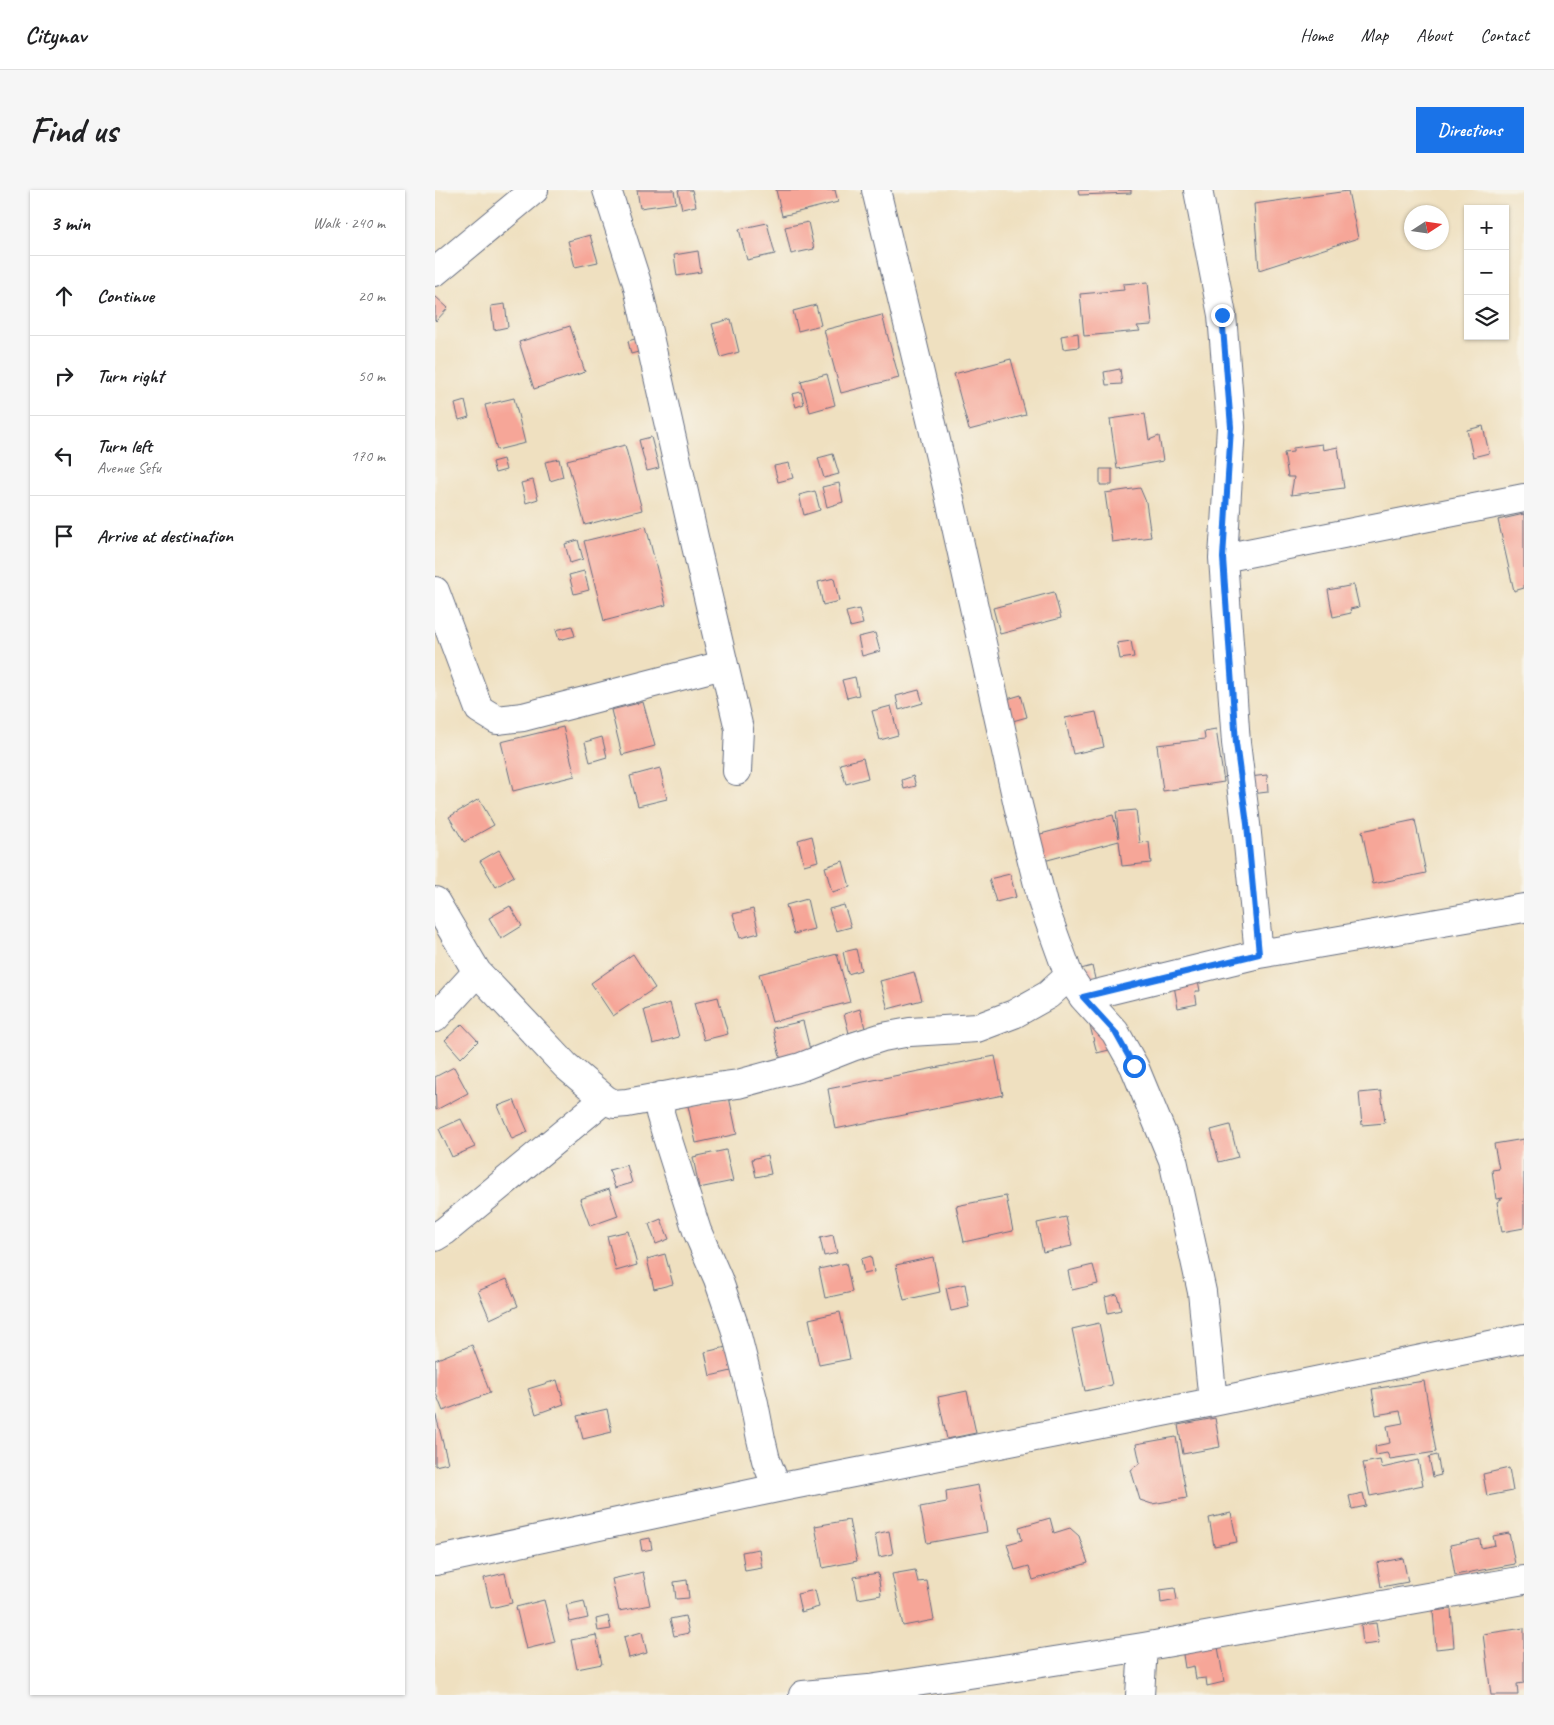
<!DOCTYPE html>
<html lang="en">
<head>
<meta charset="utf-8">
<style>
	body { margin:0; font-family:Caveat,sans-serif; background:#f6f6f6; color:#202124 }
	.controls { position:absolute; right:15px; top:15px; display:grid; overflow:hidden; border-radius:0px; box-shadow:0 1px 4px #0004 }
	.controls button { width:45px; height:45px; display:grid; place-items:center; padding:0; border:0; border-bottom:1px solid #e0e0e0; background:#fff; color:#202124; font:25px sans-serif }
	.compass { position:absolute; left:969px; top:15px; width:45px; height:45px; border-radius:50%; background:#fff; box-shadow:0 1px 4px #0004; rotate:78deg }
	.stop { position:absolute; width:15px; height:15px; margin:-11px; border:4px solid #1a73e8; border-radius:50%; background:#fff }
	.stop.end { background:#1a73e8; border-color:#fff; box-shadow:0 1px 5px #0008 }
	.list { margin:0; padding:0; list-style:none }
	h2 { display:flex; justify-content:space-between; align-items:center; height:65px; margin:0; padding:0 20px; font-size:21px }
	h2 small { font-size:16px; font-weight:400; color:#757577 }
	.list li { display:grid; grid-template-columns:32px 1fr auto; gap:15px; align-items:center; box-sizing:border-box; height:80px; padding:0 20px; border-top:1px solid #e0e0e0 }
	.list b { display:block; font-size:19px; white-space:nowrap }
	.list p { margin:0; font-size:16px; white-space:nowrap; color:#757577 }
	.list em { font-size:16px; font-style:normal; color:#757577 }
	.icon { flex:none; width:28px; height:28px; fill:none; stroke:currentColor; stroke-width:2; stroke-linecap:round; stroke-linejoin:round }
	.map { position:relative; flex:none; width:1089px; height:1505px; overflow:hidden; border-radius:0px }
	header { display:flex; align-items:center; gap:30px; box-sizing:border-box; height:70px; padding:0 25px; background:#fff; border-bottom:1px solid #e0e0e0 }
	header strong { font-size:24px }
	nav { display:flex; gap:28px; margin-inline-start:auto; font-size:18px }
	.intro { display:flex; align-items:center; justify-content:space-between; box-sizing:border-box; height:120px; padding:0 30px }
	h1 { margin:0; font-size:35px }
	.button { padding:12px 22px; border-radius:0px; background:#1a73e8; color:#fff; font-size:18px; font-weight:700 }
	main { display:flex; gap:30px; padding:0 30px }
	aside { flex:1; background:#fff; border-radius:0px; box-shadow:0 1px 4px #0004 }
	.map>svg:first-child { display:block }
</style>
</head>
<body>
<header>
<strong>Citynav</strong>
<nav><a>Home</a><a>Map</a><a>About</a><a>Contact</a></nav>
</header>
<div class="intro"><h1>Find us</h1><a class="button">Directions</a></div>
<main>
<aside>
<h2>3 min<small>Walk · 240 m</small></h2>
<ul class="list">
<li><svg class="icon" aria-label="ahead" viewBox="0 0 24 24"><path d="M12 20V5M6 11l6-6 6 6"/></svg><div><b>Continue</b></div><em>20 m</em></li>
<li><svg class="icon" aria-label="right" viewBox="0 0 24 24"><path d="M7 20v-9h11M14 6l5 5-5 5"/></svg><div><b>Turn right</b></div><em>50 m</em></li>
<li><svg class="icon" aria-label="left" viewBox="0 0 24 24"><path d="M17 20v-9H6M10 6l-5 5 5 5"/></svg><div><b>Turn left</b><p>Avenue Sefu</p></div><em>170 m</em></li>
<li><svg class="icon" aria-label="arrive" viewBox="0 0 24 24"><path d="M6 21V4h12l-3 4 3 4H6"/></svg><div><b>Arrive at destination</b></div></li>
</ul>
</aside>
<div class="map">
<svg width="1089" height="1505" viewBox="0 0 1089 1505">
	<rect width="100%" height="100%" fill="#f7f3e8"/>
	<filter id="ink" filterUnits="userSpaceOnUse"><feTurbulence type="fractalNoise" baseFrequency=".02" numOctaves="2"/><feDisplacementMap in="SourceGraphic" scale="10" xChannelSelector="R" yChannelSelector="G"/><feConvolveMatrix kernelMatrix="1 2 1 2 8 2 1 2 1" color-interpolation-filters="sRGB"/></filter>
	<filter id="wash" filterUnits="userSpaceOnUse"><feTurbulence type="fractalNoise" baseFrequency=".0096" numOctaves="4" result="noise"/><feDisplacementMap in="SourceGraphic" scale="20" xChannelSelector="R" yChannelSelector="G"/><feGaussianBlur stdDeviation="1.12" result="paint"/><feColorMatrix in="noise" values="0 0 0 0 0 0 0 0 0 0 0 0 0 0 0 0 0 1.4 0 .05"/><feComposite in="paint" operator="in"/></filter>
	<g filter="url(#wash)">
		<rect width="100%" height="100%" fill="#efe0c0"/>
		<g id="blocks">
			<path fill="#f6a698" d="M 202,0 L 239,0 L 241,13 L 205,18 Z
				M 243,0 L 257,0 L 261,16 L 247,19 Z
				M 341,0 L 400,0 L 403,12 L 347,26 Z
				M 643,0 L 696,0 L 696,3 L 644,5 Z
				M 913,1 L 923,48 L 824,80 L 819,14 Z
				M 373,32 L 379,59 L 356,64 L 350,37 Z
				M 332,33 L 340,64 L 312,70 L 304,39 Z
				M 155,45 L 163,72 L 140,77 L 133,51 Z
				M 263,61 L 266,82 L 242,86 L 239,65 Z
				M 713,92 L 717,135 L 702,136 L 705,141 L 649,146 L 645,104 L 689,100 L 688,94 Z
				M 0,106 L 13,118 L 1,131 L 0,130 Z
				M 70,114 L 73,137 L 59,140 L 56,116 Z
				M 381,115 L 386,135 L 363,141 L 358,121 Z
				M 447,125 L 464,188 L 406,203 L 389,140 Z
				M 296,129 L 304,162 L 286,167 L 277,134 Z
				M 135,136 L 150,182 L 99,199 L 84,152 Z
				M 643,143 L 644,157 L 628,159 L 626,146 Z
				M 203,148 L 207,161 L 196,164 L 193,151 Z
				M 576,169 L 591,225 L 534,240 L 519,184 Z
				M 685,179 L 687,194 L 671,195 L 669,182 Z
				M 392,184 L 400,215 L 375,222 L 366,191 Z
				M 366,202 L 369,214 L 361,217 L 357,204 Z
				M 79,208 L 90,253 L 62,260 L 50,215 Z
				M 30,211 L 34,227 L 24,230 L 20,214 Z
				M 710,224 L 714,250 L 724,246 L 728,271 L 682,279 L 675,229 Z
				M 1048,236 L 1054,263 L 1038,267 L 1032,240 Z
				M 216,247 L 224,278 L 212,281 L 204,250 Z
				M 887,254 L 888,260 L 903,257 L 909,298 L 856,305 L 859,287 L 853,287 L 849,263 L 858,262 L 858,258 Z
				M 190,255 L 207,320 L 150,335 L 132,270 Z
				M 398,264 L 404,284 L 389,288 L 383,268 Z
				M 68,269 L 71,280 L 60,283 L 57,272 Z
				M 124,269 L 128,287 L 115,291 L 110,272 Z
				M 354,273 L 358,288 L 343,292 L 339,276 Z
				M 665,279 L 677,279 L 677,295 L 665,295 Z
				M 98,290 L 103,309 L 91,313 L 86,293 Z
				M 404,293 L 408,312 L 392,317 L 387,297 Z
				M 705,298 L 711,312 L 716,347 L 677,352 L 670,303 Z
				M 380,301 L 385,320 L 369,325 L 364,305 Z
				M 1089,324 L 1089,398 L 1079,401 L 1063,330 Z
				M 211,336 L 231,415 L 169,431 L 149,351 Z
				M 143,350 L 148,369 L 135,373 L 130,354 Z
				M 149,381 L 154,400 L 139,404 L 134,385 Z
				M 399,388 L 404,411 L 388,415 L 383,392 Z
				M 919,395 L 924,417 L 915,419 L 916,423 L 898,427 L 893,400 Z
				M 619,402 L 626,428 L 565,444 L 558,418 Z
				M 424,419 L 428,434 L 415,437 L 411,422 Z
				M 137,436 L 140,446 L 124,450 L 121,440 Z
				M 440,443 L 445,461 L 427,466 L 423,447 Z
				M 696,451 L 699,467 L 685,469 L 682,453 Z
				M 420,487 L 424,505 L 412,508 L 407,490 Z
				M 484,500 L 488,513 L 464,520 L 461,506 Z
				M 586,505 L 592,527 L 574,532 L 569,510 Z
				M 208,512 L 220,556 L 187,565 L 176,520 Z
				M 456,516 L 463,545 L 445,550 L 437,521 Z
				M 661,522 L 669,557 L 638,564 L 630,528 Z
				M 128,537 L 140,586 L 78,601 L 66,552 Z
				M 781,539 L 789,592 L 728,601 L 722,555 L 770,549 L 769,541 Z
				M 167,547 L 172,567 L 155,572 L 150,552 Z
				M 428,568 L 433,588 L 411,594 L 405,574 Z
				M 225,578 L 232,609 L 203,616 L 195,586 Z
				M 832,585 L 833,602 L 816,604 L 814,587 Z
				M 478,586 L 481,596 L 469,599 L 467,590 Z
				M 44,609 L 59,635 L 29,652 L 14,627 Z
				M 701,620 L 705,653 L 714,652 L 716,673 L 687,676 L 684,651 L 605,672 L 598,646 L 678,625 L 684,648 L 681,622 Z
				M 980,630 L 991,683 L 938,694 L 927,641 Z
				M 377,646 L 383,671 L 369,675 L 363,650 Z
				M 64,660 L 79,686 L 61,697 L 45,671 Z
				M 408,671 L 415,697 L 397,702 L 390,677 Z
				M 575,684 L 581,707 L 561,712 L 554,689 Z
				M 372,709 L 379,739 L 359,744 L 351,715 Z
				M 409,715 L 416,737 L 401,741 L 394,719 Z
				M 75,716 L 87,736 L 66,749 L 54,728 Z
				M 318,719 L 324,743 L 305,748 L 298,724 Z
				M 421,759 L 426,780 L 413,784 L 408,762 Z
				M 198,764 L 220,798 L 178,826 L 156,793 Z
				M 402,764 L 415,812 L 337,832 L 324,784 Z
				M 657,776 L 661,793 L 646,797 L 642,780 Z
				M 479,782 L 487,810 L 453,819 L 445,791 Z
				M 762,785 L 765,801 L 760,801 L 762,814 L 743,818 L 738,790 Z
				M 283,807 L 293,844 L 269,850 L 259,813 Z
				M 235,813 L 244,847 L 218,854 L 209,820 Z
				M 425,819 L 430,838 L 414,843 L 409,824 Z
				M 368,831 L 376,864 L 346,871 L 338,838 Z
				M 654,832 L 686,857 L 662,863 Z
				M 27,834 L 43,851 L 26,868 L 10,850 Z
				M 560,866 L 568,905 L 400,939 L 393,899 Z
				M 19,877 L 33,903 L 1,920 L 0,887 Z
				M 946,901 L 950,933 L 927,935 L 924,903 Z
				M 294,907 L 302,944 L 261,953 L 253,916 Z
				M 79,910 L 93,942 L 77,949 L 63,916 Z
				M 26,929 L 40,957 L 17,967 L 4,939 Z
				M 795,935 L 803,967 L 784,972 L 776,940 Z
				M 1089,949 L 1089,1038 L 1067,1042 L 1062,1012 L 1068,1008 L 1061,1009 L 1057,980 L 1064,979 L 1059,954 Z
				M 291,960 L 298,991 L 264,998 L 258,967 Z
				M 332,965 L 336,984 L 321,987 L 317,969 Z
				M 192,975 L 197,993 L 180,998 L 174,980 Z
				M 174,999 L 183,1026 L 155,1036 L 145,1009 Z
				M 571,1006 L 578,1041 L 529,1052 L 521,1016 Z
				M 631,1027 L 637,1056 L 608,1062 L 602,1033 Z
				M 226,1029 L 234,1049 L 221,1054 L 214,1034 Z
				M 193,1041 L 202,1075 L 181,1081 L 172,1046 Z
				M 398,1045 L 402,1063 L 389,1066 L 385,1048 Z
				M 230,1064 L 238,1094 L 219,1099 L 212,1069 Z
				M 436,1066 L 439,1082 L 429,1084 L 426,1069 Z
				M 498,1067 L 505,1102 L 469,1110 L 461,1075 Z
				M 411,1073 L 417,1102 L 390,1108 L 384,1079 Z
				M 658,1075 L 663,1094 L 637,1100 L 633,1081 Z
				M 72,1089 L 83,1116 L 55,1129 L 43,1101 Z
				M 530,1094 L 534,1117 L 516,1121 L 511,1098 Z
				M 682,1104 L 686,1120 L 673,1123 L 670,1107 Z
				M 405,1122 L 415,1169 L 384,1175 L 374,1129 Z
				M 664,1133 L 677,1195 L 650,1201 L 637,1139 Z
				M 37,1155 L 55,1203 L 8,1221 L 0,1201 L 0,1170 Z
				M 300,1155 L 305,1179 L 275,1186 L 270,1162 Z
				M 122,1190 L 129,1214 L 101,1224 L 93,1199 Z
				M 989,1191 L 1001,1262 L 955,1269 L 952,1263 L 941,1265 L 940,1256 L 955,1253 L 952,1236 L 968,1233 L 965,1221 L 941,1225 L 937,1199 Z
				M 532,1201 L 541,1243 L 512,1249 L 503,1207 Z
				M 172,1219 L 177,1242 L 148,1249 L 142,1226 Z
				M 0,1222 L 13,1273 L 0,1276 Z
				M 780,1228 L 785,1257 L 748,1264 L 743,1235 Z
				M 741,1247 L 752,1308 L 717,1314 L 705,1310 L 696,1280 L 705,1273 L 701,1254 Z
				M 1002,1265 L 1006,1285 L 998,1287 L 994,1267 Z
				M 945,1270 L 947,1278 L 983,1270 L 988,1295 L 935,1306 L 928,1273 Z
				M 1074,1278 L 1078,1301 L 1052,1306 L 1048,1284 Z
				M 543,1295 L 552,1342 L 492,1353 L 485,1317 L 512,1312 L 511,1301 Z
				M 928,1303 L 931,1316 L 917,1319 L 914,1306 Z
				M 796,1323 L 802,1352 L 779,1356 L 774,1328 Z
				M 615,1328 L 619,1343 L 635,1338 L 644,1346 L 653,1373 L 598,1390 L 594,1376 L 580,1380 L 572,1354 L 587,1350 L 584,1337 Z
				M 414,1330 L 422,1371 L 388,1378 L 380,1336 Z
				M 454,1341 L 458,1364 L 444,1367 L 440,1344 Z
				M 1074,1343 L 1080,1374 L 1020,1385 L 1015,1355 L 1045,1349 L 1046,1358 L 1060,1355 L 1058,1346 Z
				M 215,1348 L 217,1359 L 207,1361 L 205,1350 Z
				M 324,1359 L 327,1378 L 310,1381 L 307,1362 Z
				M 968,1368 L 973,1392 L 946,1397 L 942,1373 Z
				M 480,1380 L 483,1392 L 492,1391 L 499,1430 L 468,1436 L 457,1384 Z
				M 208,1382 L 215,1415 L 184,1421 L 177,1389 Z
				M 70,1383 L 77,1413 L 56,1418 L 49,1388 Z
				M 443,1383 L 446,1405 L 423,1409 L 419,1387 Z
				M 252,1390 L 254,1408 L 241,1409 L 239,1392 Z
				M 740,1398 L 742,1410 L 726,1413 L 725,1400 Z
				M 380,1400 L 384,1417 L 366,1422 L 362,1404 Z
				M 109,1410 L 120,1452 L 91,1459 L 81,1417 Z
				M 149,1411 L 153,1428 L 135,1432 L 131,1415 Z
				M 1016,1419 L 1019,1457 L 1001,1459 L 998,1421 Z
				M 173,1426 L 176,1439 L 163,1441 L 161,1429 Z
				M 250,1426 L 254,1443 L 239,1446 L 235,1429 Z
				M 941,1433 L 944,1453 L 928,1455 L 926,1435 Z
				M 1089,1438 L 1089,1493 L 1082,1494 L 1083,1505 L 1056,1505 L 1048,1444 Z
				M 207,1442 L 212,1463 L 194,1468 L 189,1447 Z
				M 161,1445 L 167,1474 L 142,1479 L 136,1450 Z
				M 782,1451 L 789,1492 L 772,1496 L 771,1488 L 761,1489 L 759,1476 L 750,1478 L 747,1458 Z"/>
		</g>
	</g>
	<g filter="url(#ink)">
		<use href="#blocks" fill-opacity="0" stroke="#656d80" stroke-width="1"/>
		<g fill="none" stroke-linecap="round" stroke-linejoin="round">
			<defs>
				<path id="minor" d="M 172,0 L 202,93 L 261,356 L 304,539 L 302,581
					M 441,0 L 514,305 L 583,615 L 608,714 L 634,786 L 648,807 L 680,842 L 699,876 L 738,970 L 767,1102 L 778,1212
					M 763,0 L 787,125 L 796,237 L 788,368 L 801,553 L 811,634 L 824,764
					M 0,82 L 99,0
					M 788,368 L 1089,308
					M 0,401 L 44,519 L 62,530 L 88,527 L 288,475
					M 0,711 L 42,782 L 131,876 L 170,909 L 179,914 L 192,913 L 266,899 L 303,894 L 366,877 L 417,857 L 448,847 L 475,842 L 542,838 L 579,824 L 613,805 L 634,786
					M 648,807 L 824,764 L 1089,718
					M 0,828 L 42,782
					M 226,906 L 225,923 L 232,947 L 262,1041 L 283,1089 L 300,1138 L 319,1213 L 326,1249 L 331,1270 L 342,1298
					M 0,1047 L 10,1041 L 170,909
					M 0,1371 L 342,1298 L 778,1212 L 1089,1148
					M 368,1505 L 434,1499 L 581,1477 L 708,1457 L 1089,1390
					M 705,1505 L 708,1457"/>
			</defs>
			<use href="#minor" stroke="#656d80" stroke-width="30"/>
			<use href="#minor" stroke="#fff" stroke-width="28"/>
		</g>
	</g>
	<g fill="none" stroke-linecap="round" stroke-linejoin="round" filter="url(#ink)">
		<path stroke="#1a73e8" stroke-width="6" d="M 699,876 L 680,842 L 648,807 L 824,764 L 812,634 L 801,553 L 788,368 L 796,237 L 787,125"/>
	</g>
</svg>
<div class="controls">
<button>+</button>
<button>−</button>
<button><svg class="icon" aria-label="layers" viewBox="0 0 24 24"><path d="M12 4l9 5-9 5-9-5zM3 14l9 5 9-5"/></svg></button>
</div>
<svg class="compass" viewBox="-18 -18 36 36"><path d="M0-13l5 13h-10z" fill="#e53935"/><path d="M0 13l5-13h-10z" fill="#757577"/></svg>
<div class="stop" style="left:699px;top:876px"></div>
<div class="stop end" style="left:787px;top:125px"></div>
</div>
</main>
</body>
</html>
